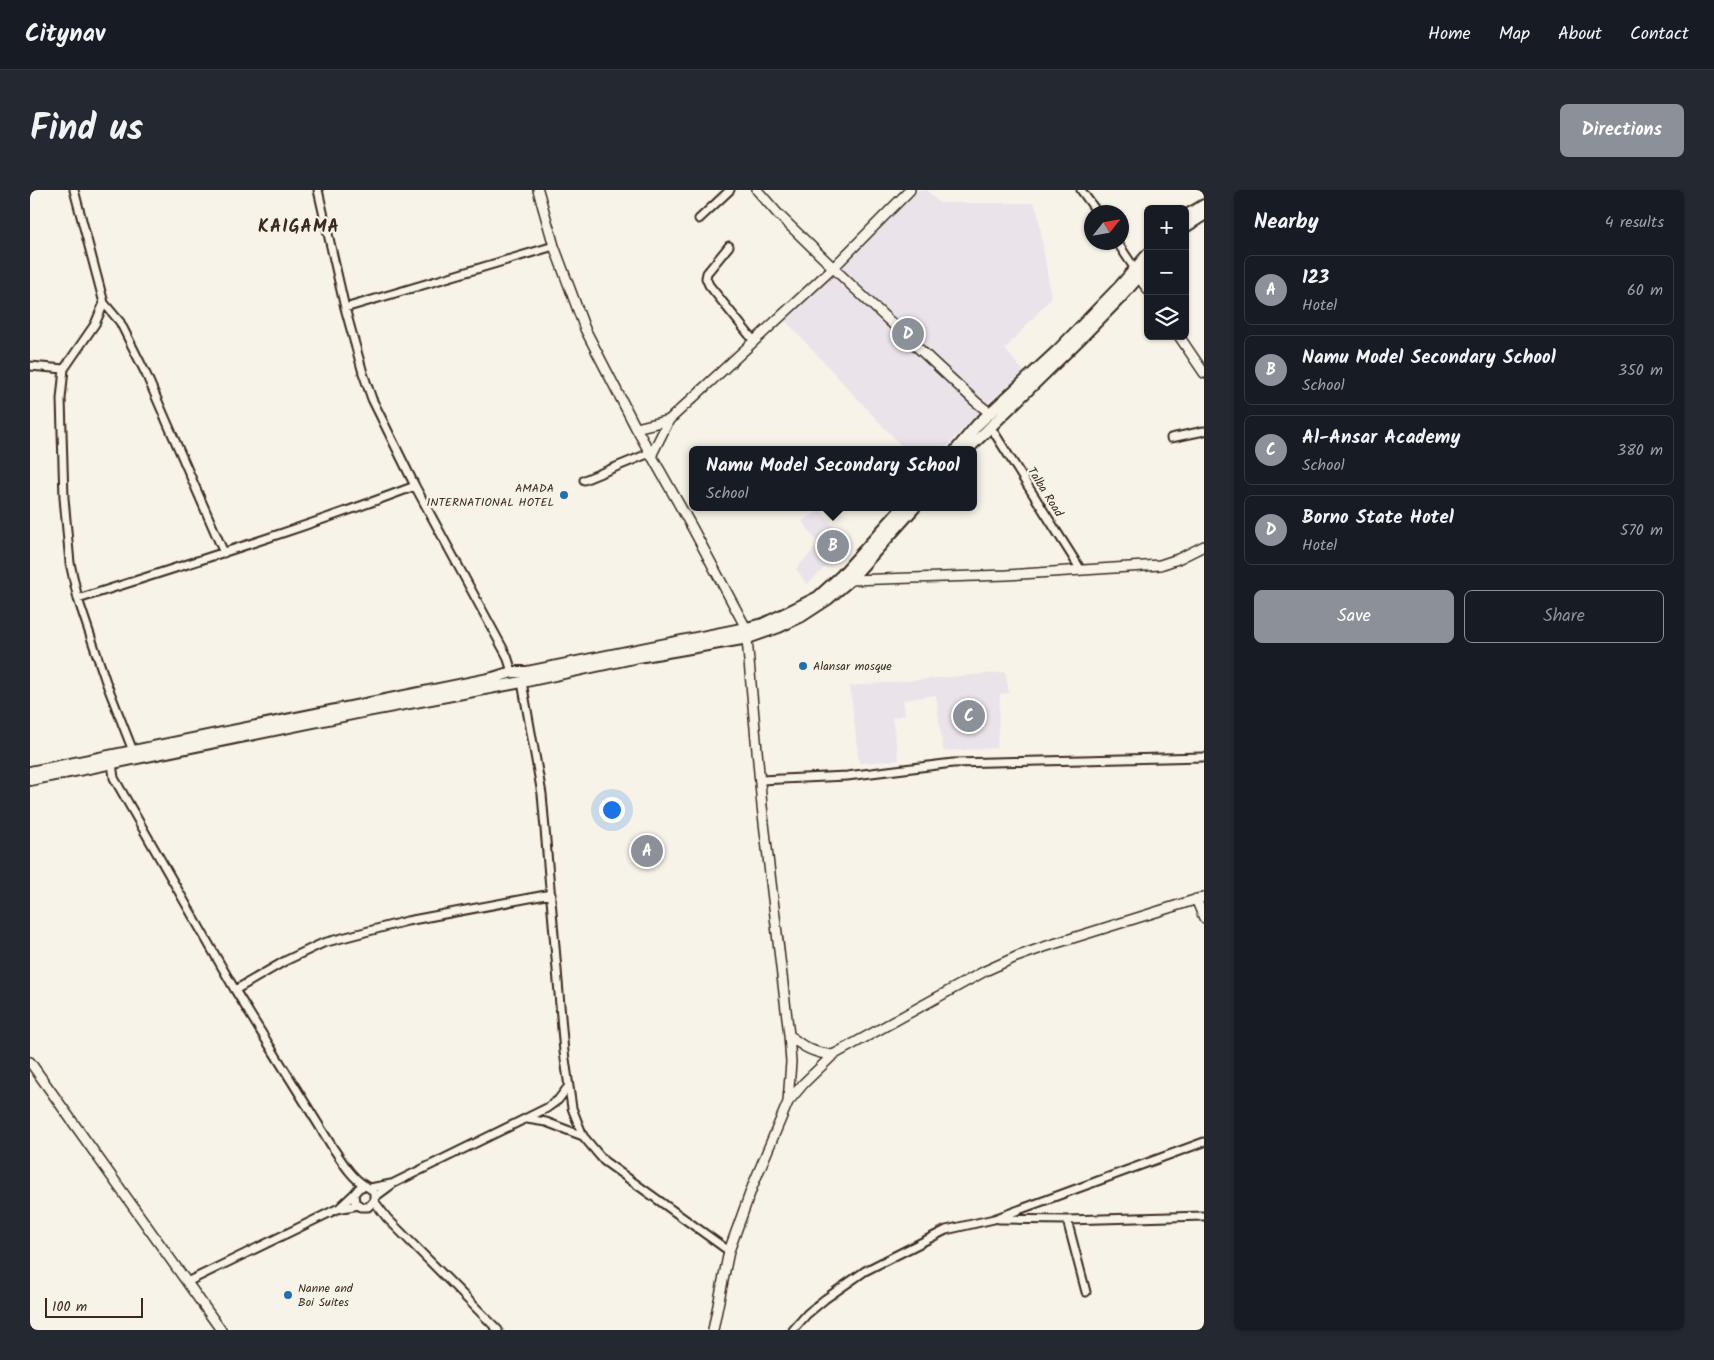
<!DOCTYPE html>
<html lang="en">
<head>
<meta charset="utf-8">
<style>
	body { margin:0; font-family:Kalam,sans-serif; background:#242831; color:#f1f3f6 }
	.controls { position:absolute; right:15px; top:15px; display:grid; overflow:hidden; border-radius:8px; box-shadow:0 1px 4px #0004 }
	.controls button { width:45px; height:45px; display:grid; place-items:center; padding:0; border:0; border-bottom:1px solid #363941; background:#171b24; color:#f1f3f6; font:25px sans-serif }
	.compass { position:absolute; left:1054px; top:15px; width:45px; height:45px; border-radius:50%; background:#171b24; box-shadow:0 1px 4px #0004; rotate:59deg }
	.scale { position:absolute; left:15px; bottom:12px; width:98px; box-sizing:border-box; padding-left:5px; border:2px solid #3b2a1e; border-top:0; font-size:14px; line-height:18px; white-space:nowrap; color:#3b2a1e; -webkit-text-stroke:4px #f7f3e8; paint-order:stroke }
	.you { position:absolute; left:581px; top:619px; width:18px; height:18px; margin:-12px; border:4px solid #fff; border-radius:50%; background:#1a73e8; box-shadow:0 0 0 8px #1a73e833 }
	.badge { display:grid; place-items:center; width:32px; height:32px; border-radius:50%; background:#8c9099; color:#fff; font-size:16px; font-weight:700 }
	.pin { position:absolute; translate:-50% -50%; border:2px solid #fff; box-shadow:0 1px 5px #0006 }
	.popup { position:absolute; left:659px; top:256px; width:288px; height:65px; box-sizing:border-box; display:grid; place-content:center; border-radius:8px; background:#171b24; filter:drop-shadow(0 1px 4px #0005); font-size:16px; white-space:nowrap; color:#9ea1a6 }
	.popup b { font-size:19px; color:#f1f3f6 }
	.popup::after { content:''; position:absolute; left:50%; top:100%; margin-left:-10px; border:10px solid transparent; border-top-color:#171b24 }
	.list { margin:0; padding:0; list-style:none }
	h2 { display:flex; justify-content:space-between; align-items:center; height:65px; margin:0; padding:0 20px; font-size:21px }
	h2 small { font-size:16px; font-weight:400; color:#9ea1a6 }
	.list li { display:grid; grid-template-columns:32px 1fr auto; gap:15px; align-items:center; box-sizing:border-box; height:70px; margin:0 10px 10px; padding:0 10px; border:1px solid #363941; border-radius:8px }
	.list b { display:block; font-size:19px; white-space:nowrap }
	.list p { margin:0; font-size:16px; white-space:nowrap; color:#9ea1a6 }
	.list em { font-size:16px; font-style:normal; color:#9ea1a6 }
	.actions { display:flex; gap:10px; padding:15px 20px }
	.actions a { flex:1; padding:11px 0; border:1px solid #8c9099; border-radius:8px; text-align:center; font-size:18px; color:#8c9099 }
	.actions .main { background:#8c9099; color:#fff }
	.icon { flex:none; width:28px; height:28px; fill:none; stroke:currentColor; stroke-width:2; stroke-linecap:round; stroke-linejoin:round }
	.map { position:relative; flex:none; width:1174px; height:1140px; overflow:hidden; border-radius:8px }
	header { display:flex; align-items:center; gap:30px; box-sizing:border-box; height:70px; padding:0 25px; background:#171b24; border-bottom:1px solid #363941 }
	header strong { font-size:24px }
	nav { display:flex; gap:28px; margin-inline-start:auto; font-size:18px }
	.intro { display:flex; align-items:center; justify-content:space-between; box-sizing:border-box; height:120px; padding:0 30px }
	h1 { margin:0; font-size:35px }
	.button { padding:12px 22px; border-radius:8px; background:#8c9099; color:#fff; font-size:18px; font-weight:700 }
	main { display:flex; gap:30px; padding:0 30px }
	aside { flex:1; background:#171b24; border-radius:8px; box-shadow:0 1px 4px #0004 }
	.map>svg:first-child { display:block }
</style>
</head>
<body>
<header>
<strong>Citynav</strong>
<nav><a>Home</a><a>Map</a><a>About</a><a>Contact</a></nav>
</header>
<div class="intro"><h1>Find us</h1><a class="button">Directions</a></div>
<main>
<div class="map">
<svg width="1174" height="1140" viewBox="0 0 1174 1140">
	<rect width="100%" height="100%" fill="#f7f3e8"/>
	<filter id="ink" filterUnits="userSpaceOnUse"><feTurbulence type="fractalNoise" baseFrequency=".02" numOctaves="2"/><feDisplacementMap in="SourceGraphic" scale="10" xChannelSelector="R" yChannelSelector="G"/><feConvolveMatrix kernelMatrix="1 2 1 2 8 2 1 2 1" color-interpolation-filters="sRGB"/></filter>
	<g filter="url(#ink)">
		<path fill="#eae3ea" d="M 887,0 L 897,0 L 909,13 L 1004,13 L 1008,24 L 1021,108 L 975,159 L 994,182 L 959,212 L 913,260 L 875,260 L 754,129 Z
			M 791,320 L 818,357 L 777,394 L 766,379 L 789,354 L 772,331 Z
			M 975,482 L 979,503 L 970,504 L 967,558 L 913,561 L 906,505 L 873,510 L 875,524 L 862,528 L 869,570 L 829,573 L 820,496 Z"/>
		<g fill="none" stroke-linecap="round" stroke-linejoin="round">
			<defs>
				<path id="minor" d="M 44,0 L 74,113 L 65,134 L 34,179 L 31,209 L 34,308 L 40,373 L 48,409 L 76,492 L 103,561
					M 288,0 L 315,118 L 333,183 L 342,209 L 385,296 L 477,466 L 482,482
					M 1051,0 L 1067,22
					M 669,29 L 700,0
					M 1087,52 L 1105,79
					M 699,56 L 677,83 L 676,88 L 679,95 L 724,151
					M 74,113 L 90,132 L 116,184 L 194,363
					M 315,118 L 524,56
					M 0,176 L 34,179
					M 960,236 L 1051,380
					M 1141,248 L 1174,241
					M 554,290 L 620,263
					M 48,409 C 161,373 274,338 385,296
					M 492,492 L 512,604 L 534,862 L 542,918 L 553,946 L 574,971 L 699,1061
					M 82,573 L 84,588 L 205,800 L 303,958 C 312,971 321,987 334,995 C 338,998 341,998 344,1002 L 344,1011 L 338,1017 L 331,1017 L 325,1012 L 324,1004 L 329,998 L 335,996
					M 730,590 L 817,586 L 923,573 L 1174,567
					M 205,800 L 255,771 L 293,753 L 377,731 L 521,704
					M 497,929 L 516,932 L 553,946
					M 340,998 L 361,994
					M 345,1007 L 364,993 L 517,918 L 528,910 L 538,897
					M 344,1011 L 357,1028 L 468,1140
					M 308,1019 L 324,1004
					M 969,1029 L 1037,1030 L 1174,1026
					M 1037,1030 L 1056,1102
					M 157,1092 L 307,1019 L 329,1015
					M 763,1140 L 777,1124 L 795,1109 L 835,1081 L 916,1040 L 964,1029 L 1174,952"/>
				<path id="tertiary" d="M 508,0 L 524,56 L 555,139 L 606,238 L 663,339 L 716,438 L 732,616 L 759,845 L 761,872 L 758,912
					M 727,0 L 748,24 L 821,95 L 946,212 L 960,223
					M 1109,87 L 1118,100
					M 1149,146 L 1174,183
					M 606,238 L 639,230
					M 621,266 L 639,230 L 804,77 L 880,0
					M 820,390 L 977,385 L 1130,375 L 1148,369 L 1174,356
					M 1166,709 L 1174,728
					M 759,845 C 774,858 784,863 803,865
					M 0,872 L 191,1140
					M 683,1140 L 699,1061 L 723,995 L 758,912 L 774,893 L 803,865 L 955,781 L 986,767 L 1014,757 L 1174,707"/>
				<path id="secondary" d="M 1155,26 L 1174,15
					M 1155,37 L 1174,25
					M 926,260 L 947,235 L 1027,161 L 1089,97 L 1118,64
					M 937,260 L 1051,148 L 1092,106 L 1118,76
					M 0,582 L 463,488 L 482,482 L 497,482 L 716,438 L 733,434 L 758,422 L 788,407 L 811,386 L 873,317
					M 0,590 L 337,521 L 492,492 L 608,467 L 718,448 L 749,437 L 772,426 L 798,409 L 820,390 L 885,317"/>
			</defs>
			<use href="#minor" stroke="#3b2a1e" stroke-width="11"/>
			<use href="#tertiary" stroke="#3b2a1e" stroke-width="12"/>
			<use href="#secondary" stroke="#3b2a1e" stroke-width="14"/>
			<use href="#minor" stroke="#f7f3e8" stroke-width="7"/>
			<use href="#tertiary" stroke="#f7f3e8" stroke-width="9"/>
			<use href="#secondary" stroke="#f7f3e8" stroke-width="10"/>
		</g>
	</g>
	<g fill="#1f6fb2" stroke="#f7f3e8" stroke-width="2">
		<circle cx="534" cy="305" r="5"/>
		<circle cx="773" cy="476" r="5"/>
		<circle cx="258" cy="1105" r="5"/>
	</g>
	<g text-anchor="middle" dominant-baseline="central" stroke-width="4.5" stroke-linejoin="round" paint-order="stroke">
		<g font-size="12" fill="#3b2a1e" stroke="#f7f3e8" text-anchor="start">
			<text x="524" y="298" text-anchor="end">AMADA<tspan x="524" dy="14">INTERNATIONAL HOTEL</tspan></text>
			<text x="783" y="476">Alansar mosque</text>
			<text x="268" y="1098">Nanne and<tspan x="268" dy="14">Boi Suites</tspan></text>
		</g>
		<g font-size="12" fill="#3b2a1e" stroke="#f7f3e8">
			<text transform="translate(1015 302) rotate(58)">Talba Road</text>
		</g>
		<g font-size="18" font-weight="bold" letter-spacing="1" fill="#3b2a1e" stroke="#f7f3e8">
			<text x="269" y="37">KAIGAMA</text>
		</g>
	</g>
</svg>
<div class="controls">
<button>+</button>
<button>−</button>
<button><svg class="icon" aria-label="layers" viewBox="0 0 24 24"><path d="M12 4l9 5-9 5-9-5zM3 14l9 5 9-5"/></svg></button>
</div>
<svg class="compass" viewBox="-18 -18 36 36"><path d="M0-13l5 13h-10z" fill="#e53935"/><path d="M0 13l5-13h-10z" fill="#9ea1a6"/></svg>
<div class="scale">100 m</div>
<div class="you"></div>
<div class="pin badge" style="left:617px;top:661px">A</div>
<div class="pin badge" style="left:803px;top:356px">B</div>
<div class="popup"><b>Namu Model Secondary School</b>School</div>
<div class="pin badge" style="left:939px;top:526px">C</div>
<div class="pin badge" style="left:878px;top:144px">D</div>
</div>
<aside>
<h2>Nearby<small>4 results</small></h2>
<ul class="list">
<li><span class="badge">A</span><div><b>123</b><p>Hotel</p></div><em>60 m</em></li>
<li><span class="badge">B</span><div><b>Namu Model Secondary School</b><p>School</p></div><em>350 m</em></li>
<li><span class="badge">C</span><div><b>Al-Ansar Academy</b><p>School</p></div><em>380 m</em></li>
<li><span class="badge">D</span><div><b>Borno State Hotel</b><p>Hotel</p></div><em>570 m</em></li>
</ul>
<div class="actions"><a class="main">Save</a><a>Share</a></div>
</aside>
</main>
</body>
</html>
